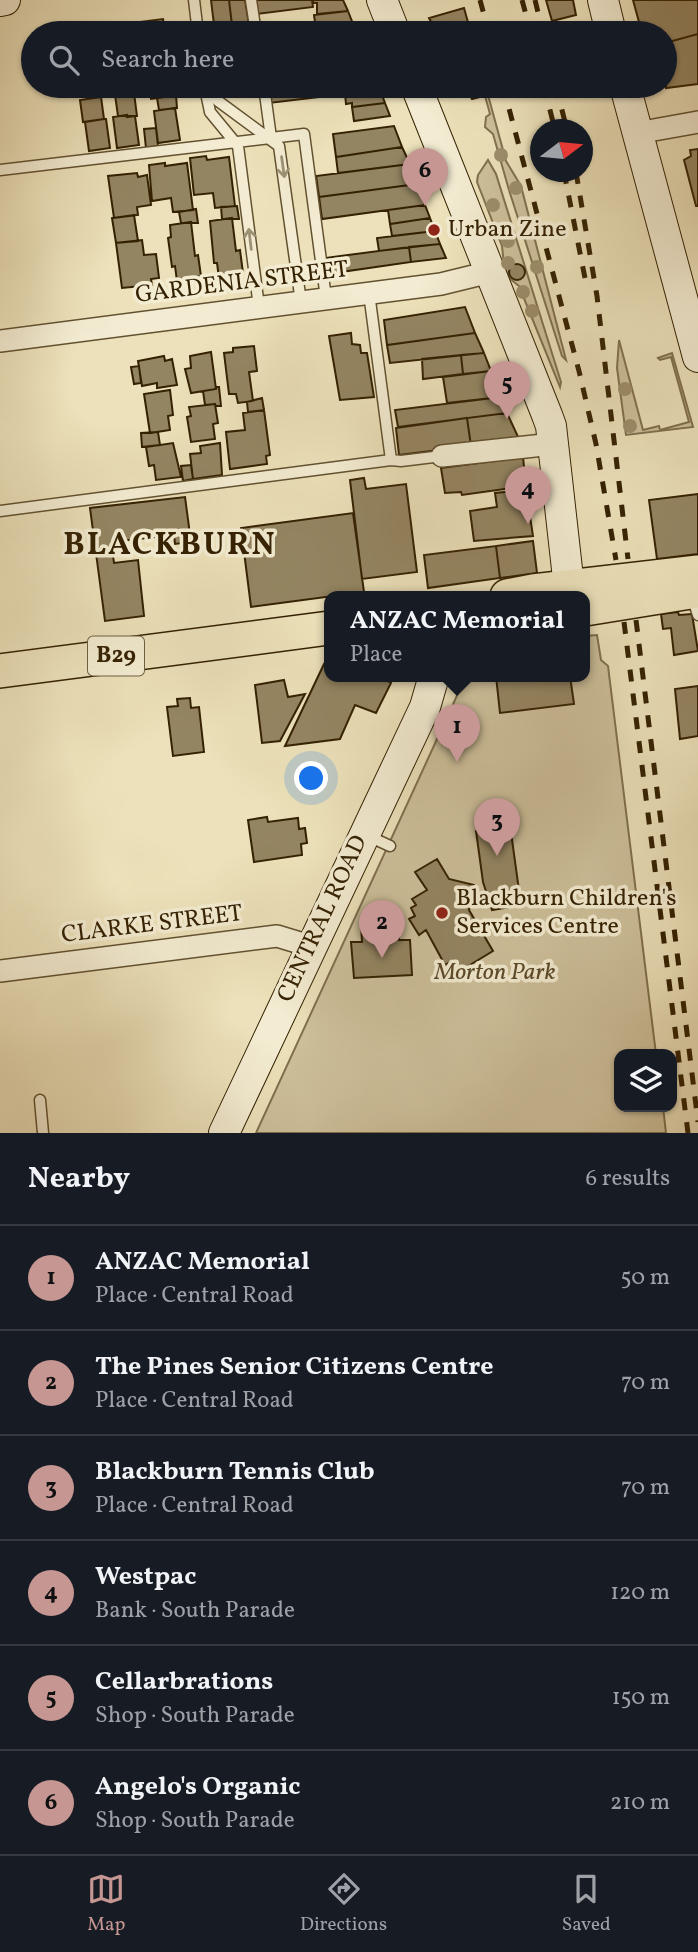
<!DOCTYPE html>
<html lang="en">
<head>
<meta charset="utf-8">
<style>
	body { margin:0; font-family:Vollkorn,serif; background:#20242c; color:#f1f3f6 }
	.controls { position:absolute; right:21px; bottom:21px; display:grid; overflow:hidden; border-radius:14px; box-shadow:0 2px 5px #0004 }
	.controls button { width:63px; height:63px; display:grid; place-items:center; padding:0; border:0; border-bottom:2px solid #363941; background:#171b24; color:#f1f3f6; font:35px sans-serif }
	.compass { position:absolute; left:530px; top:119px; width:63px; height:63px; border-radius:50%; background:#171b24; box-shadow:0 2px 5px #0004; rotate:74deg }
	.you { position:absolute; left:312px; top:779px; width:24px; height:24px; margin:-18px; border:5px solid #fff; border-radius:50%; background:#1a73e8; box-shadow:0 0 0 10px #1a73e833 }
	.badge { display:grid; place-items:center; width:46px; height:46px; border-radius:50%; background:#c59692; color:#111; font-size:23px; font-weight:700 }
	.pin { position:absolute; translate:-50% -58px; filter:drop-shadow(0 2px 4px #0008) }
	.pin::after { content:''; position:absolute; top:37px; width:24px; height:21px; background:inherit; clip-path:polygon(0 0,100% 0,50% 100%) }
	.popup { position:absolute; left:324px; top:591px; width:266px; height:91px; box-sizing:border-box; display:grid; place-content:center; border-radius:14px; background:#171b24; filter:drop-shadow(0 2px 5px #0005); font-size:23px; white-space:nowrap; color:#9ea1a6 }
	.popup b { font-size:26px; color:#f1f3f6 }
	.popup::after { content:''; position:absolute; left:50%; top:100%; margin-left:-14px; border:14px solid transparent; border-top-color:#171b24 }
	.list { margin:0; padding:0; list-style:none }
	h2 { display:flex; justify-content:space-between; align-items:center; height:91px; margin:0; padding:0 28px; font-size:30px }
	h2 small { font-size:23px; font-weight:400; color:#9ea1a6 }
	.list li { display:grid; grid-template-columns:46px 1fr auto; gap:21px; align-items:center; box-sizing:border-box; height:105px; padding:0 28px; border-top:2px solid #363941 }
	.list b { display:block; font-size:26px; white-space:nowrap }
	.list p { margin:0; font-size:23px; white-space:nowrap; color:#9ea1a6 }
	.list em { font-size:23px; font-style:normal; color:#9ea1a6 }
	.icon { flex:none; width:38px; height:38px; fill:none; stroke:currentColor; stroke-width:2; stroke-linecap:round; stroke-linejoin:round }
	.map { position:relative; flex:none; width:698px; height:1133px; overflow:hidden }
	.search { position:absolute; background:#171b24; box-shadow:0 2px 5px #0004; left:21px; right:21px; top:21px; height:77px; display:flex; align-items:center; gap:18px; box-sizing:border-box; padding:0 24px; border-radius:38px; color:#9ea1a6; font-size:26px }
	.sheet { height:721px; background:#171b24 }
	nav { display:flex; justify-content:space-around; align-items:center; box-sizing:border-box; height:98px; border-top:2px solid #363941; background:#171b24; font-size:19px; color:#9ea1a6 }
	nav a { display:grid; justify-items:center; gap:4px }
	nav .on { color:#c59692 }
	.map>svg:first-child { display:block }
</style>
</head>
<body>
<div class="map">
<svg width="698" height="1133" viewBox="0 0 698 1133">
	<rect width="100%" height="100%" fill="#ece1ba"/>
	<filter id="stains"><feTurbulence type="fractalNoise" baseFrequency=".00286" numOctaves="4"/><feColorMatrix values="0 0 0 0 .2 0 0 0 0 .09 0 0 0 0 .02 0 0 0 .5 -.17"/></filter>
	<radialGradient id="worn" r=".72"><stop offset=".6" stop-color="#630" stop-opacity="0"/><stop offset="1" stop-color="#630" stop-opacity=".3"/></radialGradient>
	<path fill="#cdc09b" stroke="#80704e" stroke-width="2" d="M 488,95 L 506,161 L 521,186 L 566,360 L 562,356 L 509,190 L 493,134 L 485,127 L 486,117 L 490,114 L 485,96 Z
		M 488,160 L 496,174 L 561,382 L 560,387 L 519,286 L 509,278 L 504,265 L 502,246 L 477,182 L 478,175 Z
		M 619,340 L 643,430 L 659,426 L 660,430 L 689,422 L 671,357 L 660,360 L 658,358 L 672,353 L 693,427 L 626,435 L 617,368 Z
		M 597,635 L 601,660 L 608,666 L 656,1054 L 619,1054 L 619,1107 L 663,1107 L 666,1133 L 256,1133 L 466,676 L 585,676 L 585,636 Z"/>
	<path fill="#948562" stroke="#342102" stroke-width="2" d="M 211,0 L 229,0 L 233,33 L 215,33 Z
		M 229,0 L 245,0 L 249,24 L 232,26 Z
		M 256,0 L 312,0 L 313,7 L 257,14 Z
		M 313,0 L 343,0 L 348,11 L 317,14 L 317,3 L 313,3 Z
		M 546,0 L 573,0 L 576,15 L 552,21 Z
		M 633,0 L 698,0 L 698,34 L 665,43 L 665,33 L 642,33 Z
		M 464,8 L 471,33 L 460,33 L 459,28 L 450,33 L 437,33 L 429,18 Z
		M 348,11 L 353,24 L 316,29 L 314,15 Z
		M 163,19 L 165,33 L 140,33 L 139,22 Z
		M 353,24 L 357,33 L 281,33 L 316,29 Z
		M 698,34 L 698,84 L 666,88 L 665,43 Z
		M 149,86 L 172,86 L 173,96 L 151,99 Z
		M 267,86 L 379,86 L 380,90 L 269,103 Z
		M 465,86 L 484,86 L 487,95 L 472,99 Z
		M 380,90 L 385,103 L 352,107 L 352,103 L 346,104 L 345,94 Z
		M 134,93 L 137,116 L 118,116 L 115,95 Z
		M 176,95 L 177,108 L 159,110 L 157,98 Z
		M 101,97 L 104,119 L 83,122 L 80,100 Z
		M 385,103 L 390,116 L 354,121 L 352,107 Z
		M 175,108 L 180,140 L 158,143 L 154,111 Z
		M 127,115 L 127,117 L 135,116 L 139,145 L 117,148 L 113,117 Z
		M 104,119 L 106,119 L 110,148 L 89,151 L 85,122 Z
		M 394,126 L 402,147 L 336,157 L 333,134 Z
		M 156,128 L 158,146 L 146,148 L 144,129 Z
		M 402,147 L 410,164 L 338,173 L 336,157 Z
		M 698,149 L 698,206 L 696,206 L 684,160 L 691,156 L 690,150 Z
		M 206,156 L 207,160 L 229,157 L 235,206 L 215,208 L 213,193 L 194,195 L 190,158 Z
		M 165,163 L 165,166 L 187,163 L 193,210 L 173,212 L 171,198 L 152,201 L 149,165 Z
		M 410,164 L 417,184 L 319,197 L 316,176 Z
		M 137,173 L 138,177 L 147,175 L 151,205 L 137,207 L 138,215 L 114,218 L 108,176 Z
		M 417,184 L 425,205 L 322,219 L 319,197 Z
		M 425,205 L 430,218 L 390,224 L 388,210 Z
		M 237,206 L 239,219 L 222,219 L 221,207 Z
		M 196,209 L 198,223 L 181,223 L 179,212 Z
		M 134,215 L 138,241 L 116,243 L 112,218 Z
		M 232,218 L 236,251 L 240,250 L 243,273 L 219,278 L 217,263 L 214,263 L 210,221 Z
		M 430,218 L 435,231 L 392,236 L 390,224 Z
		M 191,222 L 195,256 L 198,255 L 201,276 L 177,281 L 175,266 L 172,267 L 168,238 L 171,237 L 170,225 Z
		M 435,231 L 440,244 L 379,251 L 377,238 Z
		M 142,240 L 144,255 L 156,254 L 159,278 L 151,279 L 152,285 L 122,288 L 116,243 Z
		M 440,244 L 446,258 L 411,262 L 409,247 Z
		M 409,247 L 411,262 L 327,274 L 325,258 Z
		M509 272a8 8 0 1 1 16 0a8 8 0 1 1-16 0Z
		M 465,307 L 475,333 L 387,345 L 384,320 Z
		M 351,333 L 352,344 L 360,345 L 361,353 L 367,353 L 374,397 L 340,400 L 329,336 Z
		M 475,333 L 484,353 L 390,363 L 387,345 Z
		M 254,346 L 257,371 L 249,372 L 253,401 L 238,403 L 236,394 L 229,394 L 224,353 L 233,352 L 233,348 Z
		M 211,352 L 216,389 L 191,393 L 185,369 L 191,368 L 190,356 Z
		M 484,353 L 491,371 L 463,374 L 461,355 Z
		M 461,355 L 463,374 L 423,379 L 422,359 Z
		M 164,356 L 165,361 L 172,359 L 177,385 L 157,388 L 157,383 L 142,386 L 138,361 Z
		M 139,366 L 141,383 L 134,384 L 131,367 Z
		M 491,371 L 501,397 L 447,403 L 443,377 Z
		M 216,387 L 219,387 L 221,406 L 216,406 L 215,404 L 205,405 L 203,391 L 216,389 Z
		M 170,390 L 173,415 L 168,416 L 170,430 L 150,433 L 144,394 Z
		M 501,397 L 507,413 L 398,427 L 395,410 Z
		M 262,398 L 264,410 L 248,412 L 247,402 Z
		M 215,404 L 218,423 L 213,424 L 215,439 L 191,442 L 187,417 L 191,416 L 189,407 Z
		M 264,410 L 270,455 L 266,456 L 267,464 L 230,469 L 226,432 L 245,430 L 243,413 Z
		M 507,413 L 519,439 L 471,446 L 467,418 Z
		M 467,418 L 471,446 L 399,455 L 396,428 Z
		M 158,432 L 160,445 L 142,447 L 141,433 Z
		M 173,443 L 181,477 L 156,480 L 154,465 L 149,466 L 146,447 Z
		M 220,443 L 222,475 L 193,479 L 190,454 L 201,453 L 200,446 Z
		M 523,457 L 526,486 L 462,495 L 461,492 L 445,493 L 441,468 Z
		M 191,465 L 193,479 L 183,481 L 181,466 Z
		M 364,478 L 366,489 L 406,484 L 417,572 L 362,579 L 350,480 Z
		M 526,490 L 533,536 L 474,541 L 470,511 L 497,507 L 495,493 Z
		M 698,494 L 698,554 L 657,559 L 649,500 Z
		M 185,497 L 191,542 L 175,544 L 174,535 L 111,542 L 114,563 L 138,560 L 144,616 L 105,621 L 90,508 Z
		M 353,513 L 364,592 L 251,607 L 241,528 Z
		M 533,541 L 537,573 L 500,578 L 496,546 Z
		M 496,546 L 500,578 L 428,588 L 424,555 Z
		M 678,612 L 679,615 L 692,614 L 698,651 L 674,655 L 671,628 L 663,629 L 661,614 Z
		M 324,664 L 329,667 L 329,676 L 350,676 L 356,679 L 357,676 L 379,676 L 391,683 L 376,713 L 355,705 L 340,739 L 285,746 Z
		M 496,676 L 570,676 L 574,704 L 500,713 Z
		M 284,680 L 288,697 L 305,694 L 280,741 L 262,743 L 255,685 Z
		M 698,686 L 698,736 L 680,739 L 675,689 Z
		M 190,698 L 191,708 L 199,707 L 204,752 L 173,756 L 167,707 L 178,706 L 177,699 Z
		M 267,817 L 268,822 L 298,818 L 299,829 L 305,828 L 307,843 L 301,844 L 302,855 L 254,862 L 248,820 Z
		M 510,825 L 521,905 L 492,910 L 483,882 L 476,831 Z
		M 437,859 L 449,879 L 474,885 L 469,910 L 493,951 L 460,971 L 453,960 L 445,965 L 426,930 L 419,935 L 409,919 L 415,916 L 411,908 L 416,905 L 412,899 L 427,890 L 415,872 Z
		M 398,923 L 399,940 L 410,940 L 412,975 L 354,978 L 351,942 L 362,942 L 361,924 Z"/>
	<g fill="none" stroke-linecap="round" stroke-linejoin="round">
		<defs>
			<path id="lane" d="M 194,0 L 198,33
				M 251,0 L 256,33
				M 207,86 L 218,101 L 279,146 L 301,302
				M 264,86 L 271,138
				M 205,88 L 210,112 L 238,146 L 259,307
				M 0,170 L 304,134 L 326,298
				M 369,293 L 391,460
				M 0,511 L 391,460 L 401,461 L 442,456
				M 691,594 L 698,615
				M 366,835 L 390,846
				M 40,1100 L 43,1133"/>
			<path id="street" d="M 637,133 L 698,122
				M 0,341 L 441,284 L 490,272
				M 442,456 L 553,444
				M 0,971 L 277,936 L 310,946"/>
			<path id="secondary" d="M 382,0 L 395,33
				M 603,0 L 611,33
				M 0,1 L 5,0
				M 416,86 L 547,415 L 551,426 L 569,587
				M 625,86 L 698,357
				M 224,1133 L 425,707 L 434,676"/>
			<path id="primary" d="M 507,596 L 533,591 L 698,572
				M 585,609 L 696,591
				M 0,671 L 329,628"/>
		</defs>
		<use href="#lane" stroke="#625130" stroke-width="13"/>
		<use href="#street" stroke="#625130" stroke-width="24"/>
		<use href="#secondary" stroke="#342102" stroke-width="32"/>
		<use href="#primary" stroke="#342102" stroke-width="36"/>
		<use href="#lane" stroke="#f3ecd2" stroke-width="10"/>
		<use href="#street" stroke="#f3ecd2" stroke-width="21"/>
		<use href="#secondary" stroke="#f3ecd2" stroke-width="30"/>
		<use href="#primary" stroke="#ece1ba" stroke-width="33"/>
		<path stroke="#342102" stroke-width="5" stroke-dasharray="12 12" stroke-linecap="butt" d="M 480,0 L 489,33
			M 522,0 L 531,33
			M 535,0 L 543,33
			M 503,86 L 579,371 L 596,444 L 616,560
			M 544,86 L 555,130
			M 556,86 L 567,130
			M 564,172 L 585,278
			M 576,172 L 597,296 L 628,559
			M 636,620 L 698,1122
			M 624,622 L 688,1133"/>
	</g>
	<g fill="#9c8d6a">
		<circle cx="501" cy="155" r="7"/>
		<circle cx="516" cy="188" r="7"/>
		<circle cx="493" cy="205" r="7"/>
		<circle cx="508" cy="241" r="7"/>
		<circle cx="508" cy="263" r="7"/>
		<circle cx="537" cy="267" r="7"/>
		<circle cx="523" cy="292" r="7"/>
		<circle cx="532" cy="311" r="7"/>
		<circle cx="625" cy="389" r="7"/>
		<circle cx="630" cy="426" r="7"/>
	</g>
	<defs><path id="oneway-shaft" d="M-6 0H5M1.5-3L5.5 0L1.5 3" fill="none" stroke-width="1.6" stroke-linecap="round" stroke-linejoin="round" transform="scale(1.75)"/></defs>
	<g stroke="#9d9174">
		<use href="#oneway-shaft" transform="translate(283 167) rotate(82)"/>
		<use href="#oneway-shaft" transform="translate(250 239) rotate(-97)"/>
	</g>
	<g fill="#8f2418" stroke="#f3ecd2" stroke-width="2.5">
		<circle cx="434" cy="230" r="7"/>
		<circle cx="442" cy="913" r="7"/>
	</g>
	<g text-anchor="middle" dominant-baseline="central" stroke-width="7" stroke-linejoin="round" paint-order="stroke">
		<rect fill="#f3ecd2" stroke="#6d5e40" stroke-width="2" x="88" y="636.5" width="56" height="39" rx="5"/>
		<g font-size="23" font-weight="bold" fill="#342102">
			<text x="116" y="656">B29</text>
		</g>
		<g font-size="24" fill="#342102" stroke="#f3ecd2" text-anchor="start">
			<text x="448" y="230">Urban Zine</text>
			<text x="456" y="899">Blackburn Children's<tspan x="456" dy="28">Services Centre</tspan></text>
		</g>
		<g font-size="24" fill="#342102" stroke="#f3ecd2">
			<text transform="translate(242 283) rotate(-7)">GARDENIA STREET</text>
			<text transform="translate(323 919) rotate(-65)">CENTRAL ROAD</text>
			<text transform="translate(152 925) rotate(-7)">CLARKE STREET</text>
		</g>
		<g font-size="24" font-style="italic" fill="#5a4928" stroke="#f3ecd2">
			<text x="495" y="973">Morton Park</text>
		</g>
		<g font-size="32" font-weight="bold" letter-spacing="2" fill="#342102" stroke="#f3ecd2">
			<text x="170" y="546">BLACKBURN</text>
		</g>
	</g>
	<rect width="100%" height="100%" filter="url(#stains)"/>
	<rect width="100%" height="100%" fill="url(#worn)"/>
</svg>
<div class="controls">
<button><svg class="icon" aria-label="layers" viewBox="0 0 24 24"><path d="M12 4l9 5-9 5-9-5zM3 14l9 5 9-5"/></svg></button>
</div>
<svg class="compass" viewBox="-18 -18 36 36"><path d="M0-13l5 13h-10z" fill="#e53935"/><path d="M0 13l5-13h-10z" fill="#9ea1a6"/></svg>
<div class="you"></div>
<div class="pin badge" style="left:457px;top:762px">1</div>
<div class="popup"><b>ANZAC Memorial</b>Place</div>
<div class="pin badge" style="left:382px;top:958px">2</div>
<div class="pin badge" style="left:497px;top:856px">3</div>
<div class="pin badge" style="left:528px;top:524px">4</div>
<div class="pin badge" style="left:507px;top:419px">5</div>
<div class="pin badge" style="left:425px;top:206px">6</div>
<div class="search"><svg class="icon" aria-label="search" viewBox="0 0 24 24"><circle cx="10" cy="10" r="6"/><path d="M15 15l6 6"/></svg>Search here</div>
</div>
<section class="sheet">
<h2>Nearby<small>6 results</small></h2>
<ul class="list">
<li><span class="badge">1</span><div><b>ANZAC Memorial</b><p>Place · Central Road</p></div><em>50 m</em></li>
<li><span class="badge">2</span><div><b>The Pines Senior Citizens Centre</b><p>Place · Central Road</p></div><em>70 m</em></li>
<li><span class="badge">3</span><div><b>Blackburn Tennis Club</b><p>Place · Central Road</p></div><em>70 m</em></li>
<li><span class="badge">4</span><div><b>Westpac</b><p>Bank · South Parade</p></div><em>120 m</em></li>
<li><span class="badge">5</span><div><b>Cellarbrations</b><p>Shop · South Parade</p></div><em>150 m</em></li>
<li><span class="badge">6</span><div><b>Angelo's Organic</b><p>Shop · South Parade</p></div><em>210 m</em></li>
</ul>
</section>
<nav>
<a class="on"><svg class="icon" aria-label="map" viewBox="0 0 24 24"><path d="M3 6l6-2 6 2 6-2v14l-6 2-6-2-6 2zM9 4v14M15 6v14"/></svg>Map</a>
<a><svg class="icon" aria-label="directions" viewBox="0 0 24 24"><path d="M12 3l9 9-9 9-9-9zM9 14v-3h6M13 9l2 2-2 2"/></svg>Directions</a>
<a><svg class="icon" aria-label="saved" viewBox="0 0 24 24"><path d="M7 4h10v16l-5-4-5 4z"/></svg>Saved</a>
</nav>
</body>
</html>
